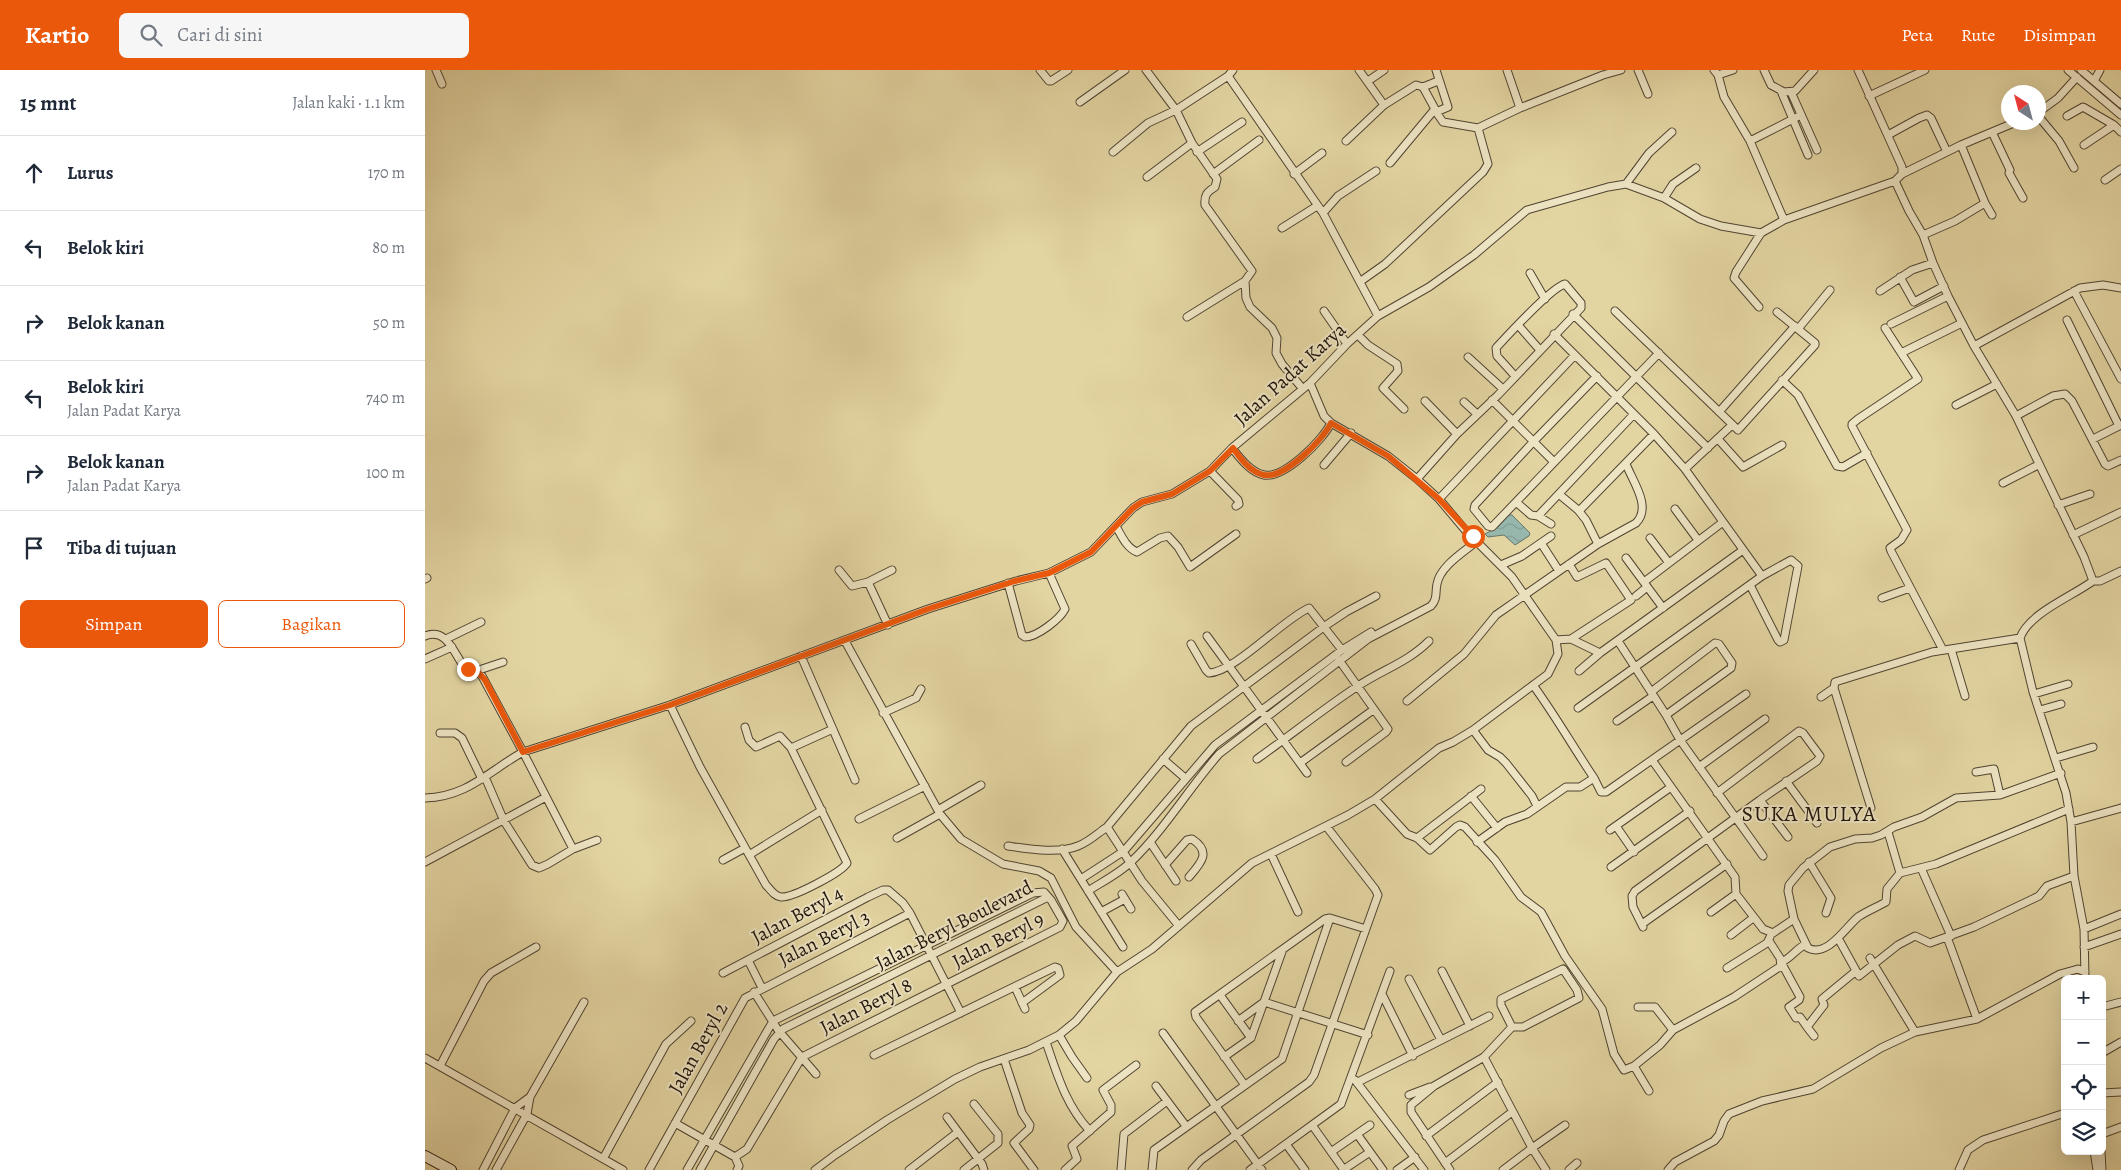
<!DOCTYPE html>
<html lang="id">
<head>
<meta charset="utf-8">
<style>
	body { margin:0; font-family:Alegreya,serif; background:#f6f6f7; color:#1f2937 }
	.controls { position:absolute; right:15px; bottom:15px; display:grid; overflow:hidden; border-radius:8px; box-shadow:0 5px 20px #0002 }
	.controls button { width:45px; height:45px; display:grid; place-items:center; padding:0; border:0; border-bottom:1px solid #e0e1e3; background:#fff; color:#1f2937; font:25px sans-serif }
	.compass { position:absolute; left:1576px; top:15px; width:45px; height:45px; border-radius:50%; background:#fff; box-shadow:0 5px 20px #0002; rotate:324deg }
	.stop { position:absolute; width:15px; height:15px; margin:-11px; border:4px solid #ea580c; border-radius:50%; background:#fff }
	.stop.end { background:#ea580c; border-color:#fff; box-shadow:0 1px 5px #0008 }
	.list { margin:0; padding:0; list-style:none }
	h2 { display:flex; justify-content:space-between; align-items:center; height:65px; margin:0; padding:0 20px; font-size:21px }
	h2 small { font-size:16px; font-weight:400; color:#747a83 }
	.list li { display:grid; grid-template-columns:32px 1fr auto; gap:15px; align-items:center; box-sizing:border-box; height:75px; padding:0 20px; border-top:1px solid #e0e1e3 }
	.list b { display:block; font-size:19px; white-space:nowrap }
	.list p { margin:0; font-size:16px; white-space:nowrap; color:#747a83 }
	.list em { font-size:16px; font-style:normal; color:#747a83 }
	.actions { display:flex; gap:10px; padding:15px 20px }
	.actions a { flex:1; padding:11px 0; border:1px solid #ea580c; border-radius:8px; text-align:center; font-size:18px; color:#ea580c }
	.actions .main { background:#ea580c; color:#fff }
	.icon { flex:none; width:28px; height:28px; fill:none; stroke:currentColor; stroke-width:2; stroke-linecap:round; stroke-linejoin:round }
	.map { position:relative; flex:none; width:1696px; height:1100px; overflow:hidden }
	header { display:flex; align-items:center; gap:30px; box-sizing:border-box; height:70px; padding:0 25px; background:#ea580c; color:#fff }
	header strong { font-size:24px }
	nav { display:flex; gap:28px; margin-inline-start:auto; font-size:18px }
	.search { width:350px; height:45px; background:#f6f6f7; display:flex; align-items:center; gap:12px; box-sizing:border-box; padding:0 18px; border-radius:8px; color:#747a83; font-size:19px }
	main { display:flex }
	aside { flex:1; background:#fff }
	.map>svg:first-child { display:block }
</style>
</head>
<body>
<header>
<strong>Kartio</strong>
<div class="search"><svg class="icon" aria-label="search" viewBox="0 0 24 24"><circle cx="10" cy="10" r="6"/><path d="M15 15l6 6"/></svg>Cari di sini</div>
<nav><a>Peta</a><a>Rute</a><a>Disimpan</a></nav>
</header>
<main>
<aside>
<h2>15 mnt<small>Jalan kaki · 1.1 km</small></h2>
<ul class="list">
<li><svg class="icon" aria-label="ahead" viewBox="0 0 24 24"><path d="M12 20V5M6 11l6-6 6 6"/></svg><div><b>Lurus</b></div><em>170 m</em></li>
<li><svg class="icon" aria-label="left" viewBox="0 0 24 24"><path d="M17 20v-9H6M10 6l-5 5 5 5"/></svg><div><b>Belok kiri</b></div><em>80 m</em></li>
<li><svg class="icon" aria-label="right" viewBox="0 0 24 24"><path d="M7 20v-9h11M14 6l5 5-5 5"/></svg><div><b>Belok kanan</b></div><em>50 m</em></li>
<li><svg class="icon" aria-label="left" viewBox="0 0 24 24"><path d="M17 20v-9H6M10 6l-5 5 5 5"/></svg><div><b>Belok kiri</b><p>Jalan Padat Karya</p></div><em>740 m</em></li>
<li><svg class="icon" aria-label="right" viewBox="0 0 24 24"><path d="M7 20v-9h11M14 6l5 5-5 5"/></svg><div><b>Belok kanan</b><p>Jalan Padat Karya</p></div><em>100 m</em></li>
<li><svg class="icon" aria-label="arrive" viewBox="0 0 24 24"><path d="M6 21V4h12l-3 4 3 4H6"/></svg><div><b>Tiba di tujuan</b></div></li>
</ul>
<div class="actions"><a class="main">Simpan</a><a>Bagikan</a></div>
</aside>
<div class="map">
<svg width="1696" height="1100" viewBox="0 0 1696 1100">
	<defs>
		<pattern id="water-waves" width="16" height="10" patternUnits="userSpaceOnUse" patternTransform="scale(1.25)"><rect width="16" height="10" fill="#97b7ad"/><path d="M0 5q4-4 8 0t8 0" fill="none" stroke="#829c94"/></pattern>
	</defs>
	<rect width="100%" height="100%" fill="#e3d5a2"/>
	<filter id="stains"><feTurbulence type="fractalNoise" baseFrequency=".004" numOctaves="4"/><feColorMatrix values="0 0 0 0 .2 0 0 0 0 .09 0 0 0 0 .02 0 0 0 .5 -.17"/></filter>
	<radialGradient id="worn" r=".72"><stop offset=".6" stop-color="#630" stop-opacity="0"/><stop offset="1" stop-color="#630" stop-opacity=".3"/></radialGradient>
	<path fill="url(#water-waves)" stroke="#67756c" d="M 1084,445 L 1087,445 L 1105,463 L 1104,466 L 1090,475 L 1079,465 L 1063,467 L 1060,464 L 1073,457 Z"/>
	<g fill="none" stroke-linecap="round" stroke-linejoin="round">
		<defs>
			<path id="street" d="M 11,0 L 17,14
				M 615,0 L 624,11 L 626,11 L 643,0
				M 721,0 L 751,40 L 767,73 L 792,109 L 790,117 C 782,122 779,125 780,135 L 827,201 L 820,211 L 821,228 L 825,237 L 847,258 L 852,268 L 851,283 L 857,294 L 877,318
				M 808,0 L 803,6 L 898,143 L 953,246
				M 934,0 L 959,35 L 991,15 L 998,17
				M 1082,0 L 1095,38
				M 1213,0 L 1223,24
				M 1289,0 L 1293,5 L 1308,0
				M 1339,0 L 1346,15 L 1359,22 L 1370,21 L 1389,0
				M 1643,0 L 1696,45
				M 1656,0 L 1696,34
				M 1293,5 L 1299,27 L 1325,71
				M 943,11 L 959,0
				M 1669,11 L 1675,0
				M 1356,21 L 1383,85
				M 1366,22 L 1392,80
				M 1444,26 L 1500,0
				M 655,32 L 700,0
				M 1010,39 L 998,17 L 1013,11
				M 1011,42 L 1018,52 L 1053,58
				M 1614,42 L 1633,28 L 1652,7
				M 1642,46 L 1658,37 L 1689,55 L 1696,62
				M 1614,47 L 1634,71 L 1649,98
				M 1567,62 L 1585,100 L 1584,103 L 1598,128
				M 1463,65 L 1494,48 L 1502,45 L 1506,48 L 1522,82
				M 921,71 L 959,35
				M 1536,75 L 1560,133 L 1567,145
				M 1659,75 L 1689,55
				M 688,82 L 723,53 L 751,40 L 803,6
				M 772,82 L 817,52
				M 965,93 L 1010,39 L 1011,42 L 1023,37 L 1011,0
				M 788,104 L 834,70
				M 869,104 L 897,83
				M 1477,104 L 1536,75 L 1591,52
				M 722,107 L 767,73
				M 1680,110 L 1696,99
				M 1470,111 L 1484,141 L 1498,165 L 1508,193 L 1523,226 L 1549,276 L 1591,346 L 1659,487 L 1668,511 C 1646,527 1604,543 1595,568 L 1608,622 L 1641,723 L 1646,752 L 1649,806 L 1659,859 L 1660,909
				M 1201,114 L 1224,83 L 1247,62
				M 1239,128 L 1248,114 L 1271,98
				M 898,143 L 913,126 L 951,101
				M 1359,150 L 1325,71 L 1376,45
				M 857,158 L 892,136
				M 1498,165 L 1530,151 L 1560,133
				M 1105,203 L 1120,229
				M 1475,207 L 1489,232 L 1519,216
				M 936,211 L 960,194 L 1058,102 L 1063,94 L 1053,58 L 1095,38 L 1178,5 L 1196,0
				M 1455,221 L 1487,200 L 1508,193
				M 1649,221 L 1696,309
				M 1334,237 L 1309,208 L 1311,202 L 1336,163
				M 899,241 L 922,274
				M 1190,241 L 1313,360 L 1390,275 L 1390,273 L 1352,242
				M 1148,244 L 1283,378
				M 762,247 L 820,211
				M 1642,250 L 1694,356
				M 1466,254 L 1523,226
				M 1093,255 L 1114,279
				M 1460,258 L 1493,309 L 1433,349 L 1427,354 L 1427,356 L 1482,460 L 1476,470 L 1465,478 L 1466,481 L 1518,580
				M 1373,259 L 1405,220
				M 1129,264 L 1229,364 L 1260,399 L 1337,506
				M 933,265 L 943,275 L 972,294 L 973,301 L 958,318 L 979,339
				M 1549,276 L 1655,218 L 1678,215 L 1696,218
				M 1476,283 L 1537,253
				M 1043,287 L 1078,319
				M 1172,306 L 1108,372 L 1050,435 L 1049,439 L 1063,456 L 1067,457 L 1234,283
				M 1357,310 L 1373,325 L 1412,396 L 1418,397 L 1442,383
				M 1067,330 L 1128,391
				M 1000,331 L 1032,364
				M 1039,332 L 1052,344
				M 1531,335 L 1572,314
				M 1294,342 L 1370,256
				M 1591,346 L 1628,326 L 1640,324 L 1647,331 L 1680,394 L 1683,396 L 1696,390
				M 1293,369 L 1318,397 L 1357,375
				M 1668,369 L 1696,355
				M 807,378 C 815,388 825,402 839,405 C 859,409 898,370 906,353
				M 899,395 L 926,363
				M 1260,399 L 1307,355
				M 785,401 L 813,430 L 814,434 L 811,436
				M 992,409 L 1032,364 L 1073,325 L 1156,238 L 1156,233 L 1140,214 C 1127,217 1083,265 1071,278 L 1072,286 L 1090,306
				M 1578,413 L 1613,395
				M 1135,425 L 1153,440 L 1156,439 L 1229,364
				M 1014,429 L 1150,285
				M 1091,432 L 1106,445 L 1113,446 L 1209,344
				M 1633,435 L 1665,424
				M 1250,439 L 1273,470
				M 1153,440 L 1161,450 L 1173,474
				M 1113,446 L 1126,454
				M 692,458 C 697,467 702,478 712,482 L 735,468 L 743,466 L 753,477 L 765,497 L 811,464
				M 1648,465 L 1696,442
				M 1225,468 L 1244,493
				M 1116,473 L 1134,501
				M 1201,488 L 1238,538
				M 1144,494 L 1152,507 L 1181,493 L 1206,530 L 1146,569
				M 1076,495 L 1097,486 L 1126,466
				M 414,500 L 427,516 L 443,512 L 463,555
				M 0,509 L 2,508
				M 1668,511 L 1675,511 L 1696,501
				M 443,512 L 467,500
				M 1219,512 L 1298,452
				M 583,513 L 597,565 L 600,567 C 612,567 635,549 640,539 L 624,503
				M 1211,526 L 1222,517
				M 1457,528 L 1485,518
				M 0,566 C 22,557 29,584 40,598 L 51,601 L 57,606 L 98,682 L 245,635 L 503,539 L 591,511 L 624,503 L 666,482 L 708,438 L 717,432 L 747,424 L 785,401 L 807,378 L 885,313 L 922,274 L 953,246 L 1004,217 L 1049,185 L 1102,140 L 1183,117 L 1201,114 L 1239,128 L 1275,149 L 1296,156 L 1336,163 L 1359,150 L 1470,111 L 1477,104 L 1477,97 L 1433,0
				M 782,566 L 882,703
				M 21,569 L 56,552
				M 1131,570 L 1146,569 L 1175,583 L 1318,480
				M 420,571 L 515,744 L 536,769 L 578,794 L 614,801 L 626,808 L 651,857 L 692,902
				M 1193,571 L 1241,645 L 1255,670 L 1338,786
				M 766,574 L 781,600 L 784,603 C 810,602 857,550 884,538 L 917,580
				M 1526,579 L 1540,626
				M 376,586 L 430,710
				M 0,589 L 27,577
				M 914,590 L 963,659 L 961,662 L 921,692
				M 51,601 L 78,592
				M 1154,601 L 1175,583
				M 1108,615 C 1130,645 1148,677 1169,708
				M 1226,622 L 1290,573 L 1294,574 L 1307,593 L 1306,598 L 1241,645
				M 1609,624 L 1643,614
				M 1396,627 L 1409,618
				M 982,631 L 1039,584 L 1071,545 L 1173,474 L 1211,453 C 1227,437 1208,412 1201,394
				M 245,635 L 275,697 L 341,815 C 346,820 349,826 356,827 C 368,828 417,802 422,793 L 366,678 L 408,659
				M 1153,638 L 1337,506 L 1366,490 L 1373,496 L 1359,570 L 1355,572 L 1353,570 L 1325,515
				M 1615,640 L 1636,634
				M 458,643 L 491,628 L 496,619
				M 1192,651 L 1228,626
				M 320,657 L 324,670 L 331,677 L 355,666 L 366,678
				M 1048,660 L 1063,680 L 1075,687 L 1081,693 L 1107,726 L 1112,736
				M 15,663 L 30,663 L 37,668 L 57,709
				M 1631,688 L 1668,677
				M 738,689 L 760,708
				M 832,689 C 866,665 898,639 933,616 C 957,600 983,592 1004,571
				M 1227,690 L 1310,807 L 1311,824 L 1338,859 L 1348,863 L 1369,849 L 1363,821 L 1364,815 L 1378,798 L 1405,777 L 1430,769 L 1447,768 L 1456,765 L 1469,757 L 1497,747 L 1531,728 L 1575,725 L 1636,703
				M 875,693 L 948,640
				M 1274,697 L 1340,649
				M 1551,702 L 1569,699 L 1575,725
				M 60,707 L 79,751 L 107,795 L 114,798 L 123,794 L 148,779 L 172,770
				M 1361,711 L 1392,753
				M 1046,726 L 1072,758
				M 0,728 C 42,727 64,701 98,682 L 148,779
				M 950,729 L 982,764 L 992,768 L 1005,780 L 1031,757 L 1035,755 L 1040,757 L 1070,790 L 1096,827 L 1116,842 L 1140,886 L 1177,939 L 1189,984 L 1199,1000 L 1209,996 L 1235,975 L 1248,960 L 1309,927 L 1356,896 L 1355,888 L 1344,871
				M 1335,730 L 1363,767
				M 1446,738 L 1409,618 L 1410,612 L 1507,582 L 1595,568
				M 513,740 L 556,715
				M 434,749 L 500,716
				M 1646,752 L 1696,738
				M 1191,756 L 1209,782
				M 682,757 L 717,811 L 754,856
				M 1185,760 L 1246,717
				M 472,768 L 515,744
				M 992,768 L 1056,719
				M 725,772 L 751,811
				M 1052,772 L 1080,752 L 1102,744 L 1141,717 L 1155,717 L 1169,708 L 1176,722 L 1181,722 L 1321,624
				M 583,776 C 604,779 633,784 653,776 C 664,772 673,763 682,757 L 766,656 L 900,556 L 921,542 L 951,526
				M 637,779 L 698,877
				M 846,784 L 873,842
				M 324,785 L 397,740
				M 298,790 L 320,778
				M 0,792 L 121,727
				M 1384,792 L 1406,828 L 1401,843
				M 740,795 L 762,770 L 767,769 C 787,782 776,793 764,807
				M 1186,797 L 1265,741
				M 1496,798 L 1526,866
				M 1475,803 L 1511,794 L 1644,739
				M 656,809 L 699,781 L 790,675 L 917,580 L 946,562
				M 663,821 C 677,812 695,803 707,791 C 740,759 764,718 794,684 L 943,569 L 1006,536 C 1013,528 1010,523 1012,514 C 1015,496 1039,482 1052,471
				M 697,824 L 706,839
				M 676,842 L 700,829
				M 1286,842 L 1311,824
				M 1369,849 L 1383,878 C 1402,888 1421,857 1433,847 C 1442,841 1452,837 1461,832 L 1462,819 L 1475,803 L 1463,762
				M 1217,854 L 1302,794
				M 1218,857 L 1208,837 L 1207,826 L 1210,821 L 1335,730 L 1392,691 L 1395,686 L 1378,663 L 1374,661 L 1292,723
				M 1659,859 L 1696,844
				M 1306,865 L 1328,848
				M 1522,867 L 1552,949
				M 1413,868 L 1434,906 L 1473,875 L 1490,866 L 1505,873 L 1549,857 L 1614,826 L 1622,816 L 1649,806
				M 1659,877 L 1696,864
				M 1445,888 L 1490,962
				M 323,890 L 337,918
				M 1357,892 C 1367,887 1371,879 1381,874
				M 1357,894 L 1375,927 L 1374,930 L 1364,937 L 1371,948 L 1375,947 L 1382,957
				M 1302,898 L 1342,873 L 1345,867
				M 1138,899 L 1152,920 L 1154,928 L 1098,957 L 1087,957 L 1076,935 L 1076,929 Z
				M 1017,901 L 1045,956
				M 298,903 L 443,827 L 458,820 L 463,820 L 478,833 L 485,843 L 536,943
				M 984,909 L 1016,970
				M 590,917 L 600,939
				M 329,922 L 353,960 L 391,1004
				M 957,924 L 988,986
				M 795,925 L 826,968
				M 1213,937 L 1230,937 L 1248,960
				M 1677,937 L 1696,932
				M 813,951 L 839,932 L 943,965
				M 738,963 L 837,1100
				M 634,965 L 647,987 L 662,1008
				M 1389,966 L 1382,957 L 1399,935 L 1397,929 L 1431,901
				M 621,972 C 632,1004 641,1036 665,1061
				M 1677,983 L 1696,972
				M 449,985 L 630,897 L 633,898 L 635,905 L 597,933
				M 799,987 L 826,968 L 858,879
				M 0,988 L 198,1100
				M 579,989 L 597,1043 L 605,1055 L 604,1059 L 589,1073 L 609,1100
				M 15,996 L 59,911 L 66,903 L 111,877
				M 1209,996 L 1224,1021
				M 930,1010 L 999,1100
				M 933,1012 L 1064,946
				M 819,1014 L 771,947 L 770,942 L 900,849 L 905,848 L 941,859
				M 731,1016 L 761,1056
				M 1677,1023 L 1696,1022
				M 984,1025 L 1005,1017
				M 522,1047 L 557,1094 L 559,1100
				M 250,1053 L 310,1087
				M 887,1055 L 919,1100
				M 932,1064 L 958,1100
				M 1677,1064 L 1696,1057
				M 1001,1066 L 1073,1012
				M 861,1074 L 880,1100
				M 1669,1081 L 1672,1100
				M 1676,1081 L 1677,1100
				M 906,1082 L 945,1055
				M 179,1087 L 241,974 L 266,951
				M 310,1087 L 314,1096 L 312,1100
				M 1020,1093 L 1087,1042
				M 58,1100 L 90,1038 L 105,1027
				M 71,1100 L 102,1044 L 105,1027 L 159,932
				M 224,1100 L 320,928 L 485,843
				M 262,1100 L 348,951 L 608,823 L 619,822 L 626,830 L 638,851 L 635,857 L 377,987 L 322,1079 L 310,1087
				M 275,1100 L 349,969 L 358,959 L 623,827
				M 390,1100 L 410,1085 L 462,1050 L 530,1009 L 555,997 L 604,980 L 634,965 L 651,951 L 692,902 L 727,879 L 827,793 L 923,745 L 950,729 L 1014,678 L 1028,672 L 1048,660 L 1123,604 L 1133,584 L 1131,570 L 1087,507 L 1041,461 L 1014,429 L 992,409 L 963,386 L 906,353 L 899,346 L 885,313
				M 484,1100 L 533,1062
				M 539,1100 L 573,1073 L 573,1064 L 549,1034
				M 640,1100 L 652,1089 L 647,1076 L 686,1042 L 686,1035 L 678,1020 L 711,995
				M 696,1100 L 699,1064 L 742,1031
				M 727,1100 L 729,1080 L 857,989 L 905,848
				M 767,1100 L 776,1090 L 884,1012 L 889,1005 L 953,825 L 950,819 L 901,756
				M 825,1100 L 916,1034 L 965,901
				M 918,1100 L 945,1082
				M 972,1100 L 990,1087
				M 1025,1100 L 986,1042 L 986,1035 L 1009,1016 L 1059,987
				M 1078,1100 L 1107,1078 L 1059,987 L 1087,957
				M 1121,1100 L 1107,1078 L 1140,1055
				M 1144,1100 L 1152,1093
				M 1243,1100 L 1250,1092 L 1289,1071 L 1294,1065 L 1299,1051 L 1304,1044 L 1337,1031 L 1388,1019 L 1456,978 L 1490,962 L 1552,949 L 1635,904 L 1653,899 L 1660,902
				M 1534,1100 L 1543,1080 L 1558,1070 L 1640,1043"/>
			<path id="secondary" d="M 0,1086 L 26,1100"/>
		</defs>
		<use href="#street" stroke="#504431" stroke-width="9"/>
		<use href="#secondary" stroke="#1f130b" stroke-width="12"/>
		<use href="#street" stroke="#ede4c3" stroke-width="7"/>
		<use href="#secondary" stroke="#ede4c3" stroke-width="10"/>
	</g>
	<g fill="none" stroke-linecap="round" stroke-linejoin="round">
		<path stroke="#ea580c" stroke-width="6" d="M 43,599 L 51,600 L 60,610 L 98,682 L 245,635 L 503,539 L 590,511 L 624,503 L 666,482 L 708,438 L 717,432 L 747,424 L 785,401 L 808,378 C 815,388 825,402 839,405 C 859,409 898,370 906,353 L 963,386 L 1014,429 L 1048,466"/>
	</g>
	<g text-anchor="middle" dominant-baseline="central" stroke-width="4" stroke-linejoin="round" paint-order="stroke">
		<g font-size="20" fill="#1f130b" stroke="#ede4c3">
			<text transform="translate(865 304) rotate(-42)">Jalan Padat Karya</text>
			<text transform="translate(372 845) rotate(-28)">Jalan Beryl 4</text>
			<text transform="translate(529 855) rotate(-27)">Jalan Beryl Boulevard</text>
			<text transform="translate(399 868) rotate(-27)">Jalan Beryl 3</text>
			<text transform="translate(573 870) rotate(-27)">Jalan Beryl 9</text>
			<text transform="translate(441 936) rotate(-27)">Jalan Beryl 8</text>
			<text transform="translate(273 978) rotate(-61)">Jalan Beryl 2</text>
		</g>
		<g font-size="22" letter-spacing="1" fill="#1f130b" stroke="#ede4c3">
			<text x="1384" y="744">SUKA MULYA</text>
		</g>
	</g>
	<rect width="100%" height="100%" filter="url(#stains)"/>
	<rect width="100%" height="100%" fill="url(#worn)"/>
</svg>
<div class="controls">
<button>+</button>
<button>−</button>
<button><svg class="icon" aria-label="locate" viewBox="0 0 24 24"><circle cx="12" cy="12" r="6"/><path d="M12 2v4M12 18v4M2 12h4M18 12h4"/></svg></button>
<button><svg class="icon" aria-label="layers" viewBox="0 0 24 24"><path d="M12 4l9 5-9 5-9-5zM3 14l9 5 9-5"/></svg></button>
</div>
<svg class="compass" viewBox="-18 -18 36 36"><path d="M0-13l5 13h-10z" fill="#e53935"/><path d="M0 13l5-13h-10z" fill="#747a83"/></svg>
<div class="stop" style="left:1048px;top:466px"></div>
<div class="stop end" style="left:43px;top:599px"></div>
</div>
</main>
</body>
</html>
